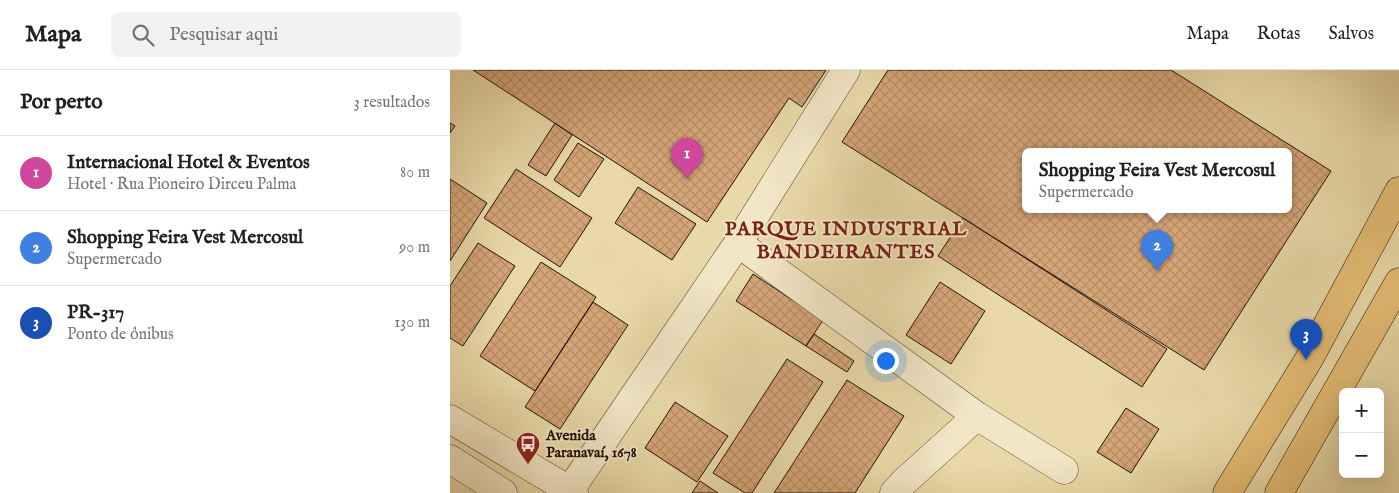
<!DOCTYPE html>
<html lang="pt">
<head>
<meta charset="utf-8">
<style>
	body { margin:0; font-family:"IM FELL English",serif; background:#f2f2f2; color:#202124 }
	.controls { position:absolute; right:15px; bottom:15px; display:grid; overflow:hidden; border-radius:8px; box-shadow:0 5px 20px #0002 }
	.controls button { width:45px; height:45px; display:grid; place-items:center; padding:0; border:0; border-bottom:1px solid #e0e0e0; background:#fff; color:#202124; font:25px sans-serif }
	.you { position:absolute; left:435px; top:290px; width:18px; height:18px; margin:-12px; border:4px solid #fff; border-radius:50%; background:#1a73e8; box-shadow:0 0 0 8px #1a73e833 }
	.badge { display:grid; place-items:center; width:32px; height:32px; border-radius:50%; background:#d93025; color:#fff; font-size:16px; font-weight:700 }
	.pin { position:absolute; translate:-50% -41px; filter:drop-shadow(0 1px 2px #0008) }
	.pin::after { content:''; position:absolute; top:26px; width:18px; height:15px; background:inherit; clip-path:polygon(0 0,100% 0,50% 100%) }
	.popup { position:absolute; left:572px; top:78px; width:270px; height:65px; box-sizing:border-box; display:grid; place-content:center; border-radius:8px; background:#fff; filter:drop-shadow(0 1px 4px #0005); font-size:16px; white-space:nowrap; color:#757577 }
	.popup b { font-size:19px; color:#202124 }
	.popup::after { content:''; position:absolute; left:50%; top:100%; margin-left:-10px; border:10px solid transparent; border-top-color:#fff }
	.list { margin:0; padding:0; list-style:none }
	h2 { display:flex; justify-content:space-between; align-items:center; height:65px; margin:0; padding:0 20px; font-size:21px }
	h2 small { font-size:16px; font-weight:400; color:#757577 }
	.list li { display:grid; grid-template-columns:32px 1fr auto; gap:15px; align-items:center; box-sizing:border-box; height:75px; padding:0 20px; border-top:1px solid #e0e0e0 }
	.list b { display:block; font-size:19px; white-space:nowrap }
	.list p { margin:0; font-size:16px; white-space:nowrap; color:#757577 }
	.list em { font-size:16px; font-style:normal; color:#757577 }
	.icon { flex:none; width:28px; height:28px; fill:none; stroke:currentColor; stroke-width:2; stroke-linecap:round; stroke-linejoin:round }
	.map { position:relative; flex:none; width:949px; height:423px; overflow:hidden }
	header { display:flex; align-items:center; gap:30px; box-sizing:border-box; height:70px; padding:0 25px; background:#fff; border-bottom:1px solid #e0e0e0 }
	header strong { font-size:24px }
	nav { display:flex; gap:28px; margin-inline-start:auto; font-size:18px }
	.search { width:350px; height:45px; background:#f2f2f2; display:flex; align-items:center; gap:12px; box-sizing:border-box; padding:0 18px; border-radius:8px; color:#757577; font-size:19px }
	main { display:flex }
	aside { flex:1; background:#fff }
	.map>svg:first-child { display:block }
</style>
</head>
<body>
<header>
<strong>Mapa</strong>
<div class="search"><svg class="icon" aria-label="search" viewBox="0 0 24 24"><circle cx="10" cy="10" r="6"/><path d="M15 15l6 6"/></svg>Pesquisar aqui</div>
<nav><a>Mapa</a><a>Rotas</a><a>Salvos</a></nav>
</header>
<main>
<aside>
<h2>Por perto<small>3 resultados</small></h2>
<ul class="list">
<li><span class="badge" style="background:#d1479c">1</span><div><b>Internacional Hotel &amp; Eventos</b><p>Hotel · Rua Pioneiro Dirceu Palma</p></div><em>80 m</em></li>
<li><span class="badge" style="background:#3f7fe0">2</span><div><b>Shopping Feira Vest Mercosul</b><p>Supermercado</p></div><em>90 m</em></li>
<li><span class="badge" style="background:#1a4fb4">3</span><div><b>PR-317</b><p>Ponto de ônibus</p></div><em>130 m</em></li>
</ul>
</aside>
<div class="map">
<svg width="949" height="423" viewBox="0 0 949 423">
	<defs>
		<pattern id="building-cross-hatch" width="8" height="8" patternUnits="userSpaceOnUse" patternTransform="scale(1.25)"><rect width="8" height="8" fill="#d5a578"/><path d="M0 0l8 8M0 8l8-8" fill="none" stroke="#b78d66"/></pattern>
	</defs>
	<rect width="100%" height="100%" fill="#e9d9a8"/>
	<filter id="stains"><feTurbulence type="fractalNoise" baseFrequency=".004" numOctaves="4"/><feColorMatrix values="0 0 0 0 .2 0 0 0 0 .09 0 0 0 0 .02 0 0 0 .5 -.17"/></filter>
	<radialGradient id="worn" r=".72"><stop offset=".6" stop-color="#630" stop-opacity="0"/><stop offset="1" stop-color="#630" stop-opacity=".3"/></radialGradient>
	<path fill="url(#building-cross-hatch)" stroke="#201408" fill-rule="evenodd" d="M 23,0 L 376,0 L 352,37 L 339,28 L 257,152 Z
		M 438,0 L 721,0 L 881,101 L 754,300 L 392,72 ZM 576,82 L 838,82 L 838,140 L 576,140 Z
		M 0,53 L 5,56 L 0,63 Z
		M 105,53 L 122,65 L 96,106 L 78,95 Z
		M 128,73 L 154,89 L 129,127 L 104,110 Z
		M 66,99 L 142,148 L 110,197 L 34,148 Z
		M 0,109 L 37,133 L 0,191 Z
		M 188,117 L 246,154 L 222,190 L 165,153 Z
		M 513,148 L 717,279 L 692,317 L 488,186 Z
		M 28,173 L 65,196 L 13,276 L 0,268 L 0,216 Z
		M 91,192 L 146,227 L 85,321 L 30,286 Z
		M 303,204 L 373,250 L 356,276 L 286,231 Z
		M 490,212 L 535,241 L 501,294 L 456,265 Z
		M 143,232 L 178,255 L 110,359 L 75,337 Z
		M 364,264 L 404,291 L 397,302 L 356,276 Z
		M 337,289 L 373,312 L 302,423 L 295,423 L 263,403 Z
		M 397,310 L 454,346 L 405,423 L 324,423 Z
		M 225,332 L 278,366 L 247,412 L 195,378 Z
		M 676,338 L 709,359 L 681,403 L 647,382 Z
		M 250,411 L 268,423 L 242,423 Z"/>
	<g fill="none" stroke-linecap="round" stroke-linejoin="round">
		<defs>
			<path id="minor" d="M 288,173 L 527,346 L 614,400
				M 0,349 L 124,423
				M 0,389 L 53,423
				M 118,423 L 288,173 L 396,0
				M 444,423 L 454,412 L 527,346"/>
			<path id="highway" d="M 777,423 L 859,289 L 949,121
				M 829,423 L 949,212"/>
		</defs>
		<use href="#minor" stroke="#524530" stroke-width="29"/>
		<use href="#highway" stroke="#201408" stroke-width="29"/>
		<use href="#minor" stroke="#f1e6c6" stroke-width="28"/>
		<use href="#highway" stroke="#e4bc74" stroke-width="28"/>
	</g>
	<defs>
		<symbol id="bus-pin" viewBox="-11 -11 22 30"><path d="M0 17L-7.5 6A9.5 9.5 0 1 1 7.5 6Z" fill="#8f2418" stroke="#f1e6c6"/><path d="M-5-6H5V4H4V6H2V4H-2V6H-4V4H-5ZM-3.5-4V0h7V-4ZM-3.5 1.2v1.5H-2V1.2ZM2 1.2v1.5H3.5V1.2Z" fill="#fff"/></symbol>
	</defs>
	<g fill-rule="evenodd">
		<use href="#bus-pin" x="64" y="360" width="28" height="38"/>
	</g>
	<g text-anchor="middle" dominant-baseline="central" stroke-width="4" stroke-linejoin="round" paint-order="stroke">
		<g font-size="15" font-weight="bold" fill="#201408" stroke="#f1e6c6" text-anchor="start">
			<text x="96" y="365">Avenida<tspan x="96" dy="17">Paranavaí, 1678</tspan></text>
		</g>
		<g font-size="20" font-weight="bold" letter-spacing="1" fill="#7a1f14" stroke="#f1e6c6">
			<text x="396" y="159">PARQUE INDUSTRIAL<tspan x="396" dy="23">BANDEIRANTES</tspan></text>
		</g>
	</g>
	<rect width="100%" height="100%" filter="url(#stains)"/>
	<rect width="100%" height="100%" fill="url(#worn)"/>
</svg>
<div class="controls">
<button>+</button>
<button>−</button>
</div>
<div class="you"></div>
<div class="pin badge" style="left:237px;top:109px;background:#d1479c">1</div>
<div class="pin badge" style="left:707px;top:201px;background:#3f7fe0">2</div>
<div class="popup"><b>Shopping Feira Vest Mercosul</b>Supermercado</div>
<div class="pin badge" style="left:856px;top:290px;background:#1a4fb4">3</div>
</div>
</main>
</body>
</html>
